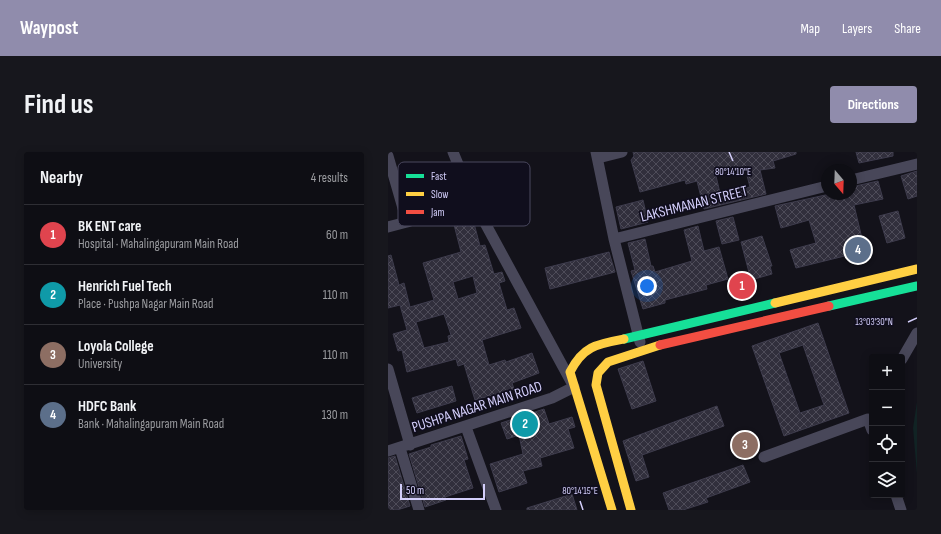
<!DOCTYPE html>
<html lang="en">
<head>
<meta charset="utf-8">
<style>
	body { margin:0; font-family:"Sofia Sans Condensed",sans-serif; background:#17171d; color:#f1f3f6 }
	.controls { position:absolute; right:12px; bottom:12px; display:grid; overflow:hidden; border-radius:4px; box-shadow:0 2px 10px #0003 }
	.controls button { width:36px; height:36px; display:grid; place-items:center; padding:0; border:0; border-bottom:1px solid #2e2e34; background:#0e0e14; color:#f1f3f6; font:20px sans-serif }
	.compass { position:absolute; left:433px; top:12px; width:36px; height:36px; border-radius:50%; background:#0e0e14; box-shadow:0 2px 10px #0003; rotate:161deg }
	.scale { position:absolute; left:12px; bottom:10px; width:85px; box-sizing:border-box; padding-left:4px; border:2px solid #d3cefa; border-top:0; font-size:11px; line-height:14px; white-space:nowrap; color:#d3cefa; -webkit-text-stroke:3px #100e1d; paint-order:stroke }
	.you { position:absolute; left:259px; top:134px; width:14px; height:14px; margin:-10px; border:3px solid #fff; border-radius:50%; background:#1a73e8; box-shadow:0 0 0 6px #1a73e833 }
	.badge { display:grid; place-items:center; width:26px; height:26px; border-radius:50%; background:#908cac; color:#fff; font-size:13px; font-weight:700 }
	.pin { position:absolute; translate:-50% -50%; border:2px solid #fff; box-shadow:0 1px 4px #0006 }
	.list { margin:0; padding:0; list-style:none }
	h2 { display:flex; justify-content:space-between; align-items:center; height:52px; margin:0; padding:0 16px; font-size:17px }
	h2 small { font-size:13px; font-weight:400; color:#9b9ca0 }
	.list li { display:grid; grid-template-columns:26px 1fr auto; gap:12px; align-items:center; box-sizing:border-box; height:60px; padding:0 16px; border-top:1px solid #2e2e34 }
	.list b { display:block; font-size:15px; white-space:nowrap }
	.list p { margin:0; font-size:13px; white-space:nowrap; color:#9b9ca0 }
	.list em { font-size:13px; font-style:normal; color:#9b9ca0 }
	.icon { flex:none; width:22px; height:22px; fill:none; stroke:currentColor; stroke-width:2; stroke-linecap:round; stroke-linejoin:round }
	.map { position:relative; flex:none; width:529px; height:358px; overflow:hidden; border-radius:4px }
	header { display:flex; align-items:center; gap:24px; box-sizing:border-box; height:56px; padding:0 20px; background:#908cac; color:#fff }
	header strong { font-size:19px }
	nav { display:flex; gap:22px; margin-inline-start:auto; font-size:14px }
	.intro { display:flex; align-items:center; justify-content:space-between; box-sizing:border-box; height:96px; padding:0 24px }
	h1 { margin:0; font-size:28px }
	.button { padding:10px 18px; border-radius:4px; background:#908cac; color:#fff; font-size:14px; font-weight:700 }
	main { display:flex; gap:24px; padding:0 24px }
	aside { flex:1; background:#0e0e14; border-radius:4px; box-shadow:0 2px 10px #0003 }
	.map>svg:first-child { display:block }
</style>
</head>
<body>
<header>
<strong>Waypost</strong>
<nav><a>Map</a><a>Layers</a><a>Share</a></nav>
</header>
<div class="intro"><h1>Find us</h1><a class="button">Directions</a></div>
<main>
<aside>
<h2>Nearby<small>4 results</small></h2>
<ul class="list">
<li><span class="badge" style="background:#e0444e">1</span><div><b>BK ENT care</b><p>Hospital · Mahalingapuram Main Road</p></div><em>60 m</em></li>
<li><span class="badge" style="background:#0f9aa8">2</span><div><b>Henrich Fuel Tech</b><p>Place · Pushpa Nagar Main Road</p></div><em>110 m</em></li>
<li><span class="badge" style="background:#8d6e63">3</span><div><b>Loyola College</b><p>University</p></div><em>110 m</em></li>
<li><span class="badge" style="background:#5c6f8a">4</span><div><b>HDFC Bank</b><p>Bank · Mahalingapuram Main Road</p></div><em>130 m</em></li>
</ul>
</aside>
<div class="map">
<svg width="529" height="358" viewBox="0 0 529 358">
	<defs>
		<pattern id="building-cross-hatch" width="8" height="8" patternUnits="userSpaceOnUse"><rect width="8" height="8" fill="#312f3c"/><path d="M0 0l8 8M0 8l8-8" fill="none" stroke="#4e4c59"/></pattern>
	</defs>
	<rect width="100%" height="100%" fill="#13121a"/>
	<path fill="#112324" d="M 529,250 L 529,322 L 525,276 Z"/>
	<path fill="url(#building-cross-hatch)" stroke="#3e3c4d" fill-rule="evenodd" d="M 245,0 L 408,0 L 408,2 L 385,9 L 387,16 L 372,18 L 378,42 L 316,57 L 309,29 L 298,32 L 297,28 L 252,40 L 243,8 L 246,4 ZM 357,16 L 362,35 L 332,41 L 328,24 Z
		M 468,0 L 505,0 L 505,4 L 471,11 Z
		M 529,19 L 529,44 L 520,47 L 513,24 Z
		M 490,29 L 495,47 L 466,53 L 477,99 L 408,116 L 402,98 L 428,91 L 421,68 L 393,76 L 387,54 L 442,42 L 463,42 L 463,35 Z
		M 255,48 L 260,70 L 233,77 L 228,55 Z
		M 510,59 L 517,86 L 499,91 L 491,64 Z
		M 83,60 L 92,94 L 97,93 L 106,122 L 114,120 L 117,129 L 111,131 L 119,158 L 126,156 L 133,176 L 94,188 L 101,213 L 117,208 L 118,210 L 144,201 L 151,221 L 124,231 L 126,237 L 87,248 L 76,212 L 70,214 L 68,207 L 19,220 L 14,198 L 10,199 L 5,182 L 19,178 L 12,153 L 0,156 L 0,104 L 3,103 L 11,133 L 16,131 L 22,155 L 46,148 L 35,111 L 73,100 L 64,65 ZM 85,124 L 89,141 L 70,147 L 65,130 ZM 56,162 L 63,183 L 60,184 L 61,190 L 36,196 L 28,170 Z
		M 345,65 L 351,88 L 334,92 L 328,69 Z
		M 310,74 L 316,99 L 331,95 L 340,127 L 318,133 L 319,137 L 277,148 L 277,151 L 255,157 L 243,119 L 247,118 L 240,91 L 257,87 L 263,114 L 265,114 L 267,120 L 304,109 L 296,78 Z
		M 374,84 L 384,114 L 382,114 L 384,122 L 363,128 L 353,90 Z
		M 221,100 L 227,120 L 162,137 L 157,116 Z
		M 430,171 L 461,261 L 396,284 L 364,194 ZM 415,193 L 436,253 L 412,261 L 391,201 Z
		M 255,209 L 268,249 L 244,257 L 230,217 Z
		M 64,234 L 68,249 L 29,261 L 24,246 Z
		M 329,254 L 336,274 L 254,303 L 261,325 L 248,329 L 235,289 Z
		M 156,257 L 161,272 L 184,265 L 187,275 L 180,277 L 186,296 L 152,306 L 154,314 L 135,319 L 139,331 L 111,340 L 102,312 L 135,302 L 131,283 L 119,287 L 113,271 Z
		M 73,284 L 80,307 L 76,308 L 85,336 L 57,345 L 58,348 L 37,355 L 21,302 L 43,295 L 43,293 Z
		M 7,304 L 22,354 L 9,358 L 0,358 L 0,306 Z
		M 355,313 L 362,330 L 318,346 L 320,350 L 295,358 L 281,358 L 275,341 Z
		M 184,342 L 189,358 L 139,358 L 139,356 Z"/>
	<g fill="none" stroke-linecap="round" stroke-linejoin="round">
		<path stroke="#484759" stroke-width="11" d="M 65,0 L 86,51
			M 208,0 L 226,87 L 252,190
			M 0,4 L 19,70
			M 210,6 L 234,0
			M 463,28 L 529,12
			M 0,75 L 19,70 L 84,47 L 186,235 L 164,246 L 0,299
			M 226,87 L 439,34
			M 514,207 L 529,181
			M 0,217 L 22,293
			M 78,275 L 108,358
			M 12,296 L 31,358
			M 376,305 L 480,267 L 484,278
			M 508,343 L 513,358"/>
		<path stroke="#16e098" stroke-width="9" d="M 441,154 L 529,134
			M 236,187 L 387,151"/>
		<path stroke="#ffcf43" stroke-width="9" d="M 387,151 L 529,117
			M 224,358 L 182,220 C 195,194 209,192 236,187
			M 243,358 L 208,233 L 210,221 L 220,210 L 272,193"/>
		<path stroke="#f24e42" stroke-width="9" d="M 272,193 L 441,154"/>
	</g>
	<path fill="none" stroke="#d3cefa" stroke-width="1.5" d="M 341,0 L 345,9M 520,170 L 529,166M 192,349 L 195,358"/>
	<g text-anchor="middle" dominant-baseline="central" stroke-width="3.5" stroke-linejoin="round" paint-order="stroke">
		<g font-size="15" fill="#d3cefa" stroke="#100e1d">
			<text transform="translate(306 52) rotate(-14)">LAKSHMANAN STREET</text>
			<text transform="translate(89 255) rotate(-18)">PUSHPA NAGAR MAIN ROAD</text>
		</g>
	</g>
	<rect x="10" y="10" width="132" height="64" rx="6" fill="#100e1d" stroke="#4a485f" stroke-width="1"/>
	<rect x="18" y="22" width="18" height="4" fill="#16e098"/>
	<rect x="18" y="40" width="18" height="4" fill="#ffcf43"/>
	<rect x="18" y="58" width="18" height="4" fill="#f24e42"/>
	<g font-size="11" fill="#d3cefa">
		<text x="43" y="28">Fast</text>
		<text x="43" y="46">Slow</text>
		<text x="43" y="64">Jam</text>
	</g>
	<g font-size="10" text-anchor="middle" fill="#d3cefa" stroke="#100e1d" stroke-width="3.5" stroke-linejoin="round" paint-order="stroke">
		<text x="345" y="23">80°14'10"E</text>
		<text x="486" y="173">13°03'30"N</text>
		<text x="192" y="342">80°14'15"E</text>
	</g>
</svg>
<div class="controls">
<button>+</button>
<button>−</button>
<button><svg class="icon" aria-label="locate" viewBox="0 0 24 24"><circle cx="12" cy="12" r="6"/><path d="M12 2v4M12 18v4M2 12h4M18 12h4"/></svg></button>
<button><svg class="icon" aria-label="layers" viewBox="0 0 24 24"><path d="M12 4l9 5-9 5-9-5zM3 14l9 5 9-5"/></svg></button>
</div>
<svg class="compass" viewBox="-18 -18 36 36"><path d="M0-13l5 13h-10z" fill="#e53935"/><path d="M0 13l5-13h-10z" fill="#9b9ca0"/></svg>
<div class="scale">50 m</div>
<div class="you"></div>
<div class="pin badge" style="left:354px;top:134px;background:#e0444e">1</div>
<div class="pin badge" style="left:137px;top:272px;background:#0f9aa8">2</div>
<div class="pin badge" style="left:357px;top:293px;background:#8d6e63">3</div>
<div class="pin badge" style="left:470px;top:98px;background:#5c6f8a">4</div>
</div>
</main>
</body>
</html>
